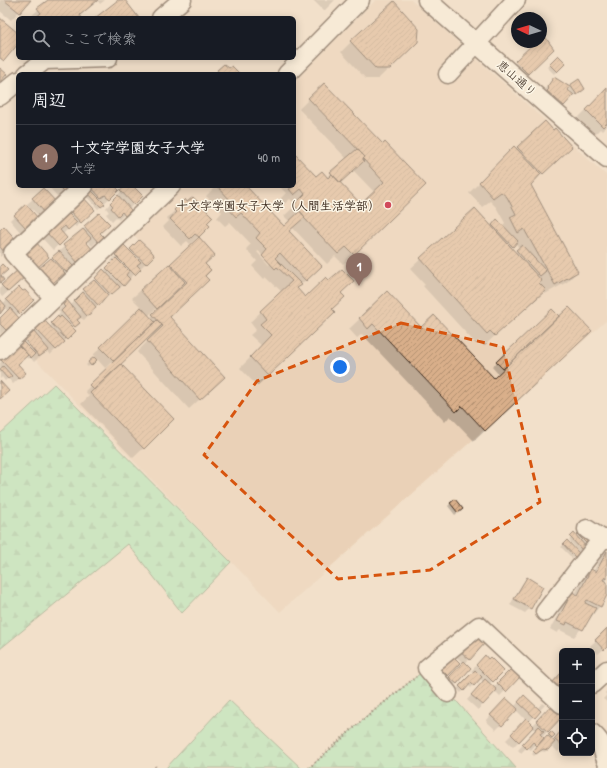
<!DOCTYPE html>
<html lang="ja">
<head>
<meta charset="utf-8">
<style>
	body { margin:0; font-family:"Patrick Hand","Klee One",sans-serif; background:#242831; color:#f1f3f6 }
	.controls { position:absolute; right:12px; bottom:12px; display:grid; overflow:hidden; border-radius:6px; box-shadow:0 2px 10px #0003 }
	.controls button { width:36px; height:36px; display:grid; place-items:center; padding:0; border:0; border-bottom:1px solid #363941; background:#171b24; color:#f1f3f6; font:20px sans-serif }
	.compass { position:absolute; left:511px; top:12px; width:36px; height:36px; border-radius:50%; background:#171b24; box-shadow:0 2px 10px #0003; rotate:274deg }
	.you { position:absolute; left:340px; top:367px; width:14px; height:14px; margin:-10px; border:3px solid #fff; border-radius:50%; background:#1a73e8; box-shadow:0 0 0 6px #1a73e833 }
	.badge { display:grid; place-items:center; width:26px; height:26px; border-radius:50%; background:#d1495b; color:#fff; font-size:13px; font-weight:700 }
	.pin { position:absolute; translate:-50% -33px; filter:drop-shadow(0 1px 2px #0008) }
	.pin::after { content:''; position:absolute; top:21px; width:14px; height:12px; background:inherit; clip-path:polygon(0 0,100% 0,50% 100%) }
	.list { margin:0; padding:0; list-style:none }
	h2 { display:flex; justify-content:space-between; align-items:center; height:52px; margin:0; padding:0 16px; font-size:17px }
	h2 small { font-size:13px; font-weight:400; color:#9ea1a6 }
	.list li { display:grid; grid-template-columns:26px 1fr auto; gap:12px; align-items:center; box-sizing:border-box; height:64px; padding:0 16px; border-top:1px solid #363941 }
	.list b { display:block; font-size:15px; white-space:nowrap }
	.list p { margin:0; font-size:13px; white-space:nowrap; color:#9ea1a6 }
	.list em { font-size:13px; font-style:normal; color:#9ea1a6 }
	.icon { flex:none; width:22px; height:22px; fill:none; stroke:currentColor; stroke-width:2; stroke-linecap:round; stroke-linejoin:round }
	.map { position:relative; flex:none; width:607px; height:768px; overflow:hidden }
	.search { position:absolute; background:#171b24; box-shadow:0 2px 10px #0003; left:16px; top:16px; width:280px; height:44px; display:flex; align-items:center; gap:10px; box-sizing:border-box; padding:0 14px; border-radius:6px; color:#9ea1a6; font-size:15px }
	.panel { position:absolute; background:#171b24; box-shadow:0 2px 10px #0003; left:16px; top:72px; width:280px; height:116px; border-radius:6px }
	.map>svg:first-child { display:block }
</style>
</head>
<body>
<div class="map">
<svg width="607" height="768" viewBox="0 0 607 768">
	<defs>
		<pattern id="forest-firs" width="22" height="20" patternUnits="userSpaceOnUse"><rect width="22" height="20" fill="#a3eab7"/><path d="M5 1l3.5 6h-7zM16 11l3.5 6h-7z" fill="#8dc99d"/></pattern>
		<pattern id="building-hatch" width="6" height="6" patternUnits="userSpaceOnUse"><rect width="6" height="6" fill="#d9af8a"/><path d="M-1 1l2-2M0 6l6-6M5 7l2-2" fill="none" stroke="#b18f70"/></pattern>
	</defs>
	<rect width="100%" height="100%" fill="#f2e0ca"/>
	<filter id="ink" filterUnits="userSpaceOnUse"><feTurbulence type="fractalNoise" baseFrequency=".025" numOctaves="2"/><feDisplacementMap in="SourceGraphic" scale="8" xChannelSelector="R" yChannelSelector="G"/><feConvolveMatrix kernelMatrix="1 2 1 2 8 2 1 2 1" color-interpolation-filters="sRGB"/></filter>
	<g filter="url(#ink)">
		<path fill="#ead1b7" d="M 376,0 L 411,0 L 607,176 L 607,320 L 280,612 L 32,356 L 150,252 L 133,234 L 183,186 L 294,186 L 294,79 Z"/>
		<path fill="url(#forest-firs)" stroke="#6f8a6a" d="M 54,384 L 231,562 L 182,613 L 128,544 L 0,649 L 0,434 Z
			M 427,668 L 516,768 L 309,768 L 365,718 Z
			M 229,700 L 301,768 L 166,768 Z"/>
		<path fill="#0003" fill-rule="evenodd" d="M 0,0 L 29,0 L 11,20 L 0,11 Z
			M 49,0 L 105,0 L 100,4 L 98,1 L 79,16 L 81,18 L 29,18 Z
			M 313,0 L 335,0 L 324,11 Z
			M 542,36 L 553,49 L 522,79 L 511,67 L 536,42 L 541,42 Z
			M 351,42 L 408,50 L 378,79 L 366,79 L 341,52 Z
			M 558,57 L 564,63 L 554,74 L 547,67 Z
			M 224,65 L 229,70 L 238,74 L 215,74 Z
			M 563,83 L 569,87 L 571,86 L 582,91 L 574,96 L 568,87 L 564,105 L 558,110 L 542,92 L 549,84 L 561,84 Z
			M 607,89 L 607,126 L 602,131 L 600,129 L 595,134 L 578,118 Z
			M 309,99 L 415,196 L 343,264 L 335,256 L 327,264 L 293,228 L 288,232 L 310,276 L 296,289 L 305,299 L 340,293 L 324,323 L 257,386 L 240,368 L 262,346 L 250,335 L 256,330 L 250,322 L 282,292 L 266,277 L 264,279 L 252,266 L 257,261 L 246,249 L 251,244 L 230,222 L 225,226 L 217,218 L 222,212 L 206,196 L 216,186 L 244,186 L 284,228 L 290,222 L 284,216 L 296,205 L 290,199 L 283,205 L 279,200 L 286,193 L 279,186 L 294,186 L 294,154 L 316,177 L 327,177 L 347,159 L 299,109 ZM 353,170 L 375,193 L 361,206 L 339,183 ZM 259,251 L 271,263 L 269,265 L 257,252 Z
			M 545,123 L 563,154 L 529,185 L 577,272 L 567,282 L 545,294 L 543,291 L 484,346 L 479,341 L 476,344 L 423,286 L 425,285 L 410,269 L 475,209 L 491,227 L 497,221 L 502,226 L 505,223 L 496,207 L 490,201 L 482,207 L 469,193 L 514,148 L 516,150 ZM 516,243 L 519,249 L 515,253 L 511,248 Z
			M 48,186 L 68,186 L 58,197 Z
			M 94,186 L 114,186 L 118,190 L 98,209 L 84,194 Z
			M 126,186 L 131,186 L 141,196 L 119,220 L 116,217 L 112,221 L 106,214 L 109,212 L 106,208 Z
			M 82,197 L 94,210 L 76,227 L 73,224 L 62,235 L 60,243 L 53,250 L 41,237 Z
			M 33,199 L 56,204 L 41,218 L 27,204 Z
			M 185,201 L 209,226 L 190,244 L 187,241 L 181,246 L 163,227 L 169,221 L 167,218 Z
			M 99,214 L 99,233 L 102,236 L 92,246 L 87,241 L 85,243 L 86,255 L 47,288 L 51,259 Z
			M 15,215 L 32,223 L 21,233 L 10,220 Z
			M 0,231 L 11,247 L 0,257 Z
			M 199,239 L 204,264 L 169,318 L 213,387 L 189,409 L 137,352 L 153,336 L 151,334 L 120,364 L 163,430 L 133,458 L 81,404 L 89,396 L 85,391 L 147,331 L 146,329 L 105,368 L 97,359 L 88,367 L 86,365 L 95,357 L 93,355 L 142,308 L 132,298 ZM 175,291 L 177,293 L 150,318 L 148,316 Z
			M 139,241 L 153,256 L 118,290 L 116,289 L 105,299 L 104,298 L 84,320 L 79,317 L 76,320 L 78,323 L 72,328 L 75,331 L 50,355 L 46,350 L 34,362 L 30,357 L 28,359 L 25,356 L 17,364 L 25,373 L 13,384 L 8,378 L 5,381 L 2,377 L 0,379 L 0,363 L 21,341 L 23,343 L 44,322 L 49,327 L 58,318 L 57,317 L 60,313 L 58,310 L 67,302 L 70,306 L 80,296 L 79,295 L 112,263 L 111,261 L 124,247 L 129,252 Z
			M 19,270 L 19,282 L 2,297 L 0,294 L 0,288 Z
			M 387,293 L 421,328 L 494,379 L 499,375 L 492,367 L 552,310 L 554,320 L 580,341 L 474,441 L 450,416 L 445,422 L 362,334 L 357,338 L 349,329 Z
			M 7,299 L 28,305 L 16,316 L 13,324 L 0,334 L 0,319 L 8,311 L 4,307 L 0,311 L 0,301 L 3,304 Z
			M 450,504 L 462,509 L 455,515 L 448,506 Z
			M 581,532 L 588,540 L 579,552 L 569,540 Z
			M 567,542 L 578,553 L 572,558 L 561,547 Z
			M 607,550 L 607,594 L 600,606 L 574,637 L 560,630 L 557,633 L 550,629 L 565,601 L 573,593 L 575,594 L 583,579 L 591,571 L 593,572 L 601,556 Z
			M 527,579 L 530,608 L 525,613 L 510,605 L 522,584 Z
			M 607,630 L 607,646 L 598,654 L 590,646 Z
			M 468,639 L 469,659 L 465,664 L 470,668 L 451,689 L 444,682 L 463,663 L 454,655 Z
			M 450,655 L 459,663 L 442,680 L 433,672 Z
			M 485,657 L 503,671 L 489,684 L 493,688 L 511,670 L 518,677 L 500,696 L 495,691 L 478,710 L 467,700 L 483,682 L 480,678 L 471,688 L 468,685 L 461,693 L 457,689 L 474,673 L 471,671 Z
			M 607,691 L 607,702 L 603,699 L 607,695 L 605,693 Z
			M 524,696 L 537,709 L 542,703 L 545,705 L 529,722 L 532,726 L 552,706 L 562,715 L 531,750 L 527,747 L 521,753 L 518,750 L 536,731 L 532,728 L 513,747 L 506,740 L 526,720 L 516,710 L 496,730 L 486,721 L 506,699 L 514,707 Z
			M 562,731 L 562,748 L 558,752 L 551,745 L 545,752 L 540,751 L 534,756 L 532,754 L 551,732 L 554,735 L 550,739 L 553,741 Z"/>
		<path fill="url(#building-hatch)" stroke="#3b2a1e" d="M 4,0 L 31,0 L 20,13 Z
			M 48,0 L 98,0 L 80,15 L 82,18 L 35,18 L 41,13 L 37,8 Z
			M 118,0 L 125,0 L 139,18 L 95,18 Z
			M 394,1 L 419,29 L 418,42 L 390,69 L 376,69 L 350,41 Z
			M 0,18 L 18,33 L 18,44 L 4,61 L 0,58 Z
			M 543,34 L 554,49 L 528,74 L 515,61 L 535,42 L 541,42 Z
			M 558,55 L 566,63 L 557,72 L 549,64 Z
			M 224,64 L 229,68 L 232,66 L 240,74 L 220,74 L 217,70 Z
			M 0,68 L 7,74 L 0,82 Z
			M 554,77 L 570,87 L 568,90 L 574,95 L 564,106 L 547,91 L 549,89 L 547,87 Z
			M 579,79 L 585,89 L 577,95 L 570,85 Z
			M 324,83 L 383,144 L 385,142 L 426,185 L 354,255 L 346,247 L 338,254 L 304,218 L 305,217 L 294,205 L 305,194 L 301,189 L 294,195 L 289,189 L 294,186 L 296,182 L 294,181 L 294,153 L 316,176 L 322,171 L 328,178 L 332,174 L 361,204 L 384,182 L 363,159 L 365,157 L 308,98 Z
			M 607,88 L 607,123 L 603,127 L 586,110 Z
			M 545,121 L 553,130 L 555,128 L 572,147 L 543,174 L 517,147 Z
			M 514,146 L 541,174 L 531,185 L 578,272 L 555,285 L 524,229 L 518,233 L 510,217 L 516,214 L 507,197 L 501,192 L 493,198 L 479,182 Z
			M 357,149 L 365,157 L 363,159 L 364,161 L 340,183 L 330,172 Z
			M 58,186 L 71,186 L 64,192 Z
			M 93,186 L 115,186 L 119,190 L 110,199 L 105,195 L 101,198 L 91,187 Z
			M 125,186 L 133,186 L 143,196 L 134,205 L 120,190 Z
			M 217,186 L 246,186 L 284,226 L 300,211 L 305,217 L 289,231 L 322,266 L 306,281 L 280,253 L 275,258 L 302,285 L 297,288 L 305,297 L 326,277 L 329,280 L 342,269 L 354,281 L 341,293 L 345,297 L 332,309 L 335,312 L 268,376 L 250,357 L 271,335 L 260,324 L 266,319 L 260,311 L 292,281 L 277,267 L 275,269 L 262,255 L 267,249 L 256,238 L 260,233 L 241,213 L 236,217 L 227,207 L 232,202 Z
			M 43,188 L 58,204 L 46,214 L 32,198 Z
			M 89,188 L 105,204 L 101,207 L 86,191 Z
			M 118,195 L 131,210 L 125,216 L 122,212 L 118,216 L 111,208 L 113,206 L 110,203 Z
			M 82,196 L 95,210 L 81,223 L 68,209 Z
			M 193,197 L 213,217 L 207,223 L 210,226 L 199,237 L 195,234 L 190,239 L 170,219 L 176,212 L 174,210 L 185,199 L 187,202 Z
			M 26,204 L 38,218 L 27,229 L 14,215 Z
			M 475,208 L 542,281 L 539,283 L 546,290 L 495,336 L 490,331 L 487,334 L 433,275 L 434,274 L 420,258 Z
			M 67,212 L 77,222 L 68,230 L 65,226 L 60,230 L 67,238 L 59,246 L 46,232 Z
			M 99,213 L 110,224 L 100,233 L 104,237 L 98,242 L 84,226 Z
			M 497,219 L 518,241 L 513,247 L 492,225 Z
			M 4,226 L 18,242 L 5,253 L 0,247 L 0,230 Z
			M 83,229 L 91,238 L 86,242 L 93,250 L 77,262 L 63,245 Z
			M 199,237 L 215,255 L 205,264 L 211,270 L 205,276 L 209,280 L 170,317 L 225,377 L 200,400 L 147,341 L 163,326 L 152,314 L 187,282 L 170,264 Z
			M 139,240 L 153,253 L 154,256 L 146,264 L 130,249 Z
			M 36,242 L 49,257 L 36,269 L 22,255 Z
			M 124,245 L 141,262 L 137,265 L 141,269 L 135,275 L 115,255 Z
			M 522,245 L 546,271 L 540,276 L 516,250 Z
			M 59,251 L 73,266 L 66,272 L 52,257 Z
			M 51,258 L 65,273 L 53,283 L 37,270 Z
			M 116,258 L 129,271 L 126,275 L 130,279 L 124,286 L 106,268 Z
			M 2,264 L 8,270 L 1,276 L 4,280 L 0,283 L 0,266 Z
			M 169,264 L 185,282 L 157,309 L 140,290 Z
			M 19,269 L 25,277 L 8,292 L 1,285 Z
			M 103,269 L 120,287 L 111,295 L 95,278 Z
			M 94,280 L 108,295 L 99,306 L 83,289 Z
			M 19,287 L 23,291 L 25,290 L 34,300 L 20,314 L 6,299 Z
			M 387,291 L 421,327 L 434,315 L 494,378 L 569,307 L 592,331 L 485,431 L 462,406 L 456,412 L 373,324 L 368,329 L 359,318 Z
			M 83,292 L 96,307 L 90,315 L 87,316 L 74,301 Z
			M 0,299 L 6,306 L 0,314 Z
			M 67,300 L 81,317 L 77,320 L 80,323 L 75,327 L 61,311 L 65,307 L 63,305 Z
			M 141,307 L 155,322 L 114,361 L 100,347 Z
			M 10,308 L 20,319 L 6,330 L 0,324 L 0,318 Z
			M 552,309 L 559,316 L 503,369 L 496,362 Z
			M 58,316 L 59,318 L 61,316 L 76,331 L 67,340 L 51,323 Z
			M 44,320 L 65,342 L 56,350 L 36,329 Z
			M 157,320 L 162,325 L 94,390 L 89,385 Z
			M 34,332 L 49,350 L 39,357 L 25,340 Z
			M 21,340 L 35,354 L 31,358 L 17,343 Z
			M 17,344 L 28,355 L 18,364 L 26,373 L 19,379 L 1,360 Z
			M 94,357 L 97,360 L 91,366 L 88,362 Z
			M 121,364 L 174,419 L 144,449 L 90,393 Z
			M 3,366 L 12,376 L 8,379 L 0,370 Z
			M 0,381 L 9,391 L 0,399 Z
			M 455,499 L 463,509 L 458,513 L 450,503 Z
			M 581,530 L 590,540 L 586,543 L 577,534 Z
			M 574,533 L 586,547 L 582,550 L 570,537 Z
			M 567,540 L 579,553 L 575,557 L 563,544 Z
			M 607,551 L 607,579 L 605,577 L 603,580 L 607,582 L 607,595 L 601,607 L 587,600 L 585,603 L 596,608 L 583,630 L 567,622 L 566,625 L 557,621 L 572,592 L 578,595 L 591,569 L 596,572 Z
			M 527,577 L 543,587 L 531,609 L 514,599 Z
			M 607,628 L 607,647 L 604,650 L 595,640 Z
			M 473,633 L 485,643 L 470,660 L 458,649 Z
			M 450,653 L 460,663 L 448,676 L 438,666 Z
			M 485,655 L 488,659 L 490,657 L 504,671 L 493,682 L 476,665 Z
			M 464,661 L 471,668 L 457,684 L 449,677 Z
			M 511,669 L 520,677 L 506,692 L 497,683 Z
			M 475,670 L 482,677 L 474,686 L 471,683 L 464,691 L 459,686 Z
			M 562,672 L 562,689 L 559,692 L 551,684 Z
			M 485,679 L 497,690 L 483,705 L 471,695 Z
			M 524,695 L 541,711 L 535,718 L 518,702 Z
			M 506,698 L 518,709 L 502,726 L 490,715 Z
			M 552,704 L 562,714 L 562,717 L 548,732 L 536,721 Z
			M 526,718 L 534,726 L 519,742 L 511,734 Z
			M 539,726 L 544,731 L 540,734 L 544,738 L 537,746 L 533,742 L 527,749 L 522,744 Z
			M 562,730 L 562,746 L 554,739 Z
			M 551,731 L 555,735 L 552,738 L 548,734 Z
			M 547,735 L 555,742 L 548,750 L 543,749 L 536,754 L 533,751 Z"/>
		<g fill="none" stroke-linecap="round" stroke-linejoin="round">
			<defs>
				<path id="minor" d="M 427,0 L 607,158
					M 161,18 L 182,0
					M 27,74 L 45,60 L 108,58
					M 287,74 L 360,0
					M 448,74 L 516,0
					M 0,96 L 18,81
					M 54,298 L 13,253 L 84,186
					M 0,350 L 171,186
					M 587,529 L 602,539 L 607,539
					M 545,612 L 602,539
					M 592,684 L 607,670
					M 448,693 L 427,668 L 479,626 L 562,704
					M 592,733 C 605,745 600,747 607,762"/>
			</defs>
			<use href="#minor" stroke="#3b2a1e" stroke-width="21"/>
			<path stroke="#3b2a1e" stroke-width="2.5" stroke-dasharray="1 3" stroke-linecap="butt" d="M 155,766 L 156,768
				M 309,768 L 365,718 L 416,677"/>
			<use href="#minor" stroke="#fcf5e5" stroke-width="18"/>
		</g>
	</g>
	<path d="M0 0H607V768H0ZM 401,323 L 503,347 L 540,502 L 430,570 L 338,579 L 204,455 L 257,381 Z" fill="#f2e0ca" fill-opacity=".55" fill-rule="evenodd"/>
	<path fill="none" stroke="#d7540e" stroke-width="3" stroke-dasharray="8 5" stroke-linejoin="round" d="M 401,323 L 503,347 L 540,502 L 430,570 L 338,579 L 204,455 L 257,381 Z"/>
	<circle fill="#d1495b" stroke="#fcf5e5" stroke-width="1.5" cx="388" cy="205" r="4"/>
	<g text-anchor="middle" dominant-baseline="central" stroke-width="3" stroke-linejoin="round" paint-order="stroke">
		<g font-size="12" fill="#3b2a1e" stroke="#fcf5e5">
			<text transform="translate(517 78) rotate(41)">恵山通り</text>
		</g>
		<g font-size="12" font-weight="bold" fill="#3b2a1e" stroke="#fcf5e5" text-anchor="end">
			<text x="380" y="205">十文字学園女子大学（人間生活学部）</text>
		</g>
	</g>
</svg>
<div class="controls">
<button>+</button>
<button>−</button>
<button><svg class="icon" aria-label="locate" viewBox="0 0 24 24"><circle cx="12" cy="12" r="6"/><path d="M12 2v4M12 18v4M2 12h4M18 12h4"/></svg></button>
</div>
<svg class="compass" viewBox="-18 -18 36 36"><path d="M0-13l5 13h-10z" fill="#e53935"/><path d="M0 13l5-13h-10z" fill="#9ea1a6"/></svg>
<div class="you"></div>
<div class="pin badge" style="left:359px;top:286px;background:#8d6e63">1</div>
<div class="search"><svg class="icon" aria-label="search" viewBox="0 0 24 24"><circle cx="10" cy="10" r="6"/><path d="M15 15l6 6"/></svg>ここで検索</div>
<section class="panel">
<h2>周辺<small></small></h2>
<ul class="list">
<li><span class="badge" style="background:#8d6e63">1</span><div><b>十文字学園女子大学</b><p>大学</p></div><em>40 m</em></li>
</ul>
</section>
</div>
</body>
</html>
